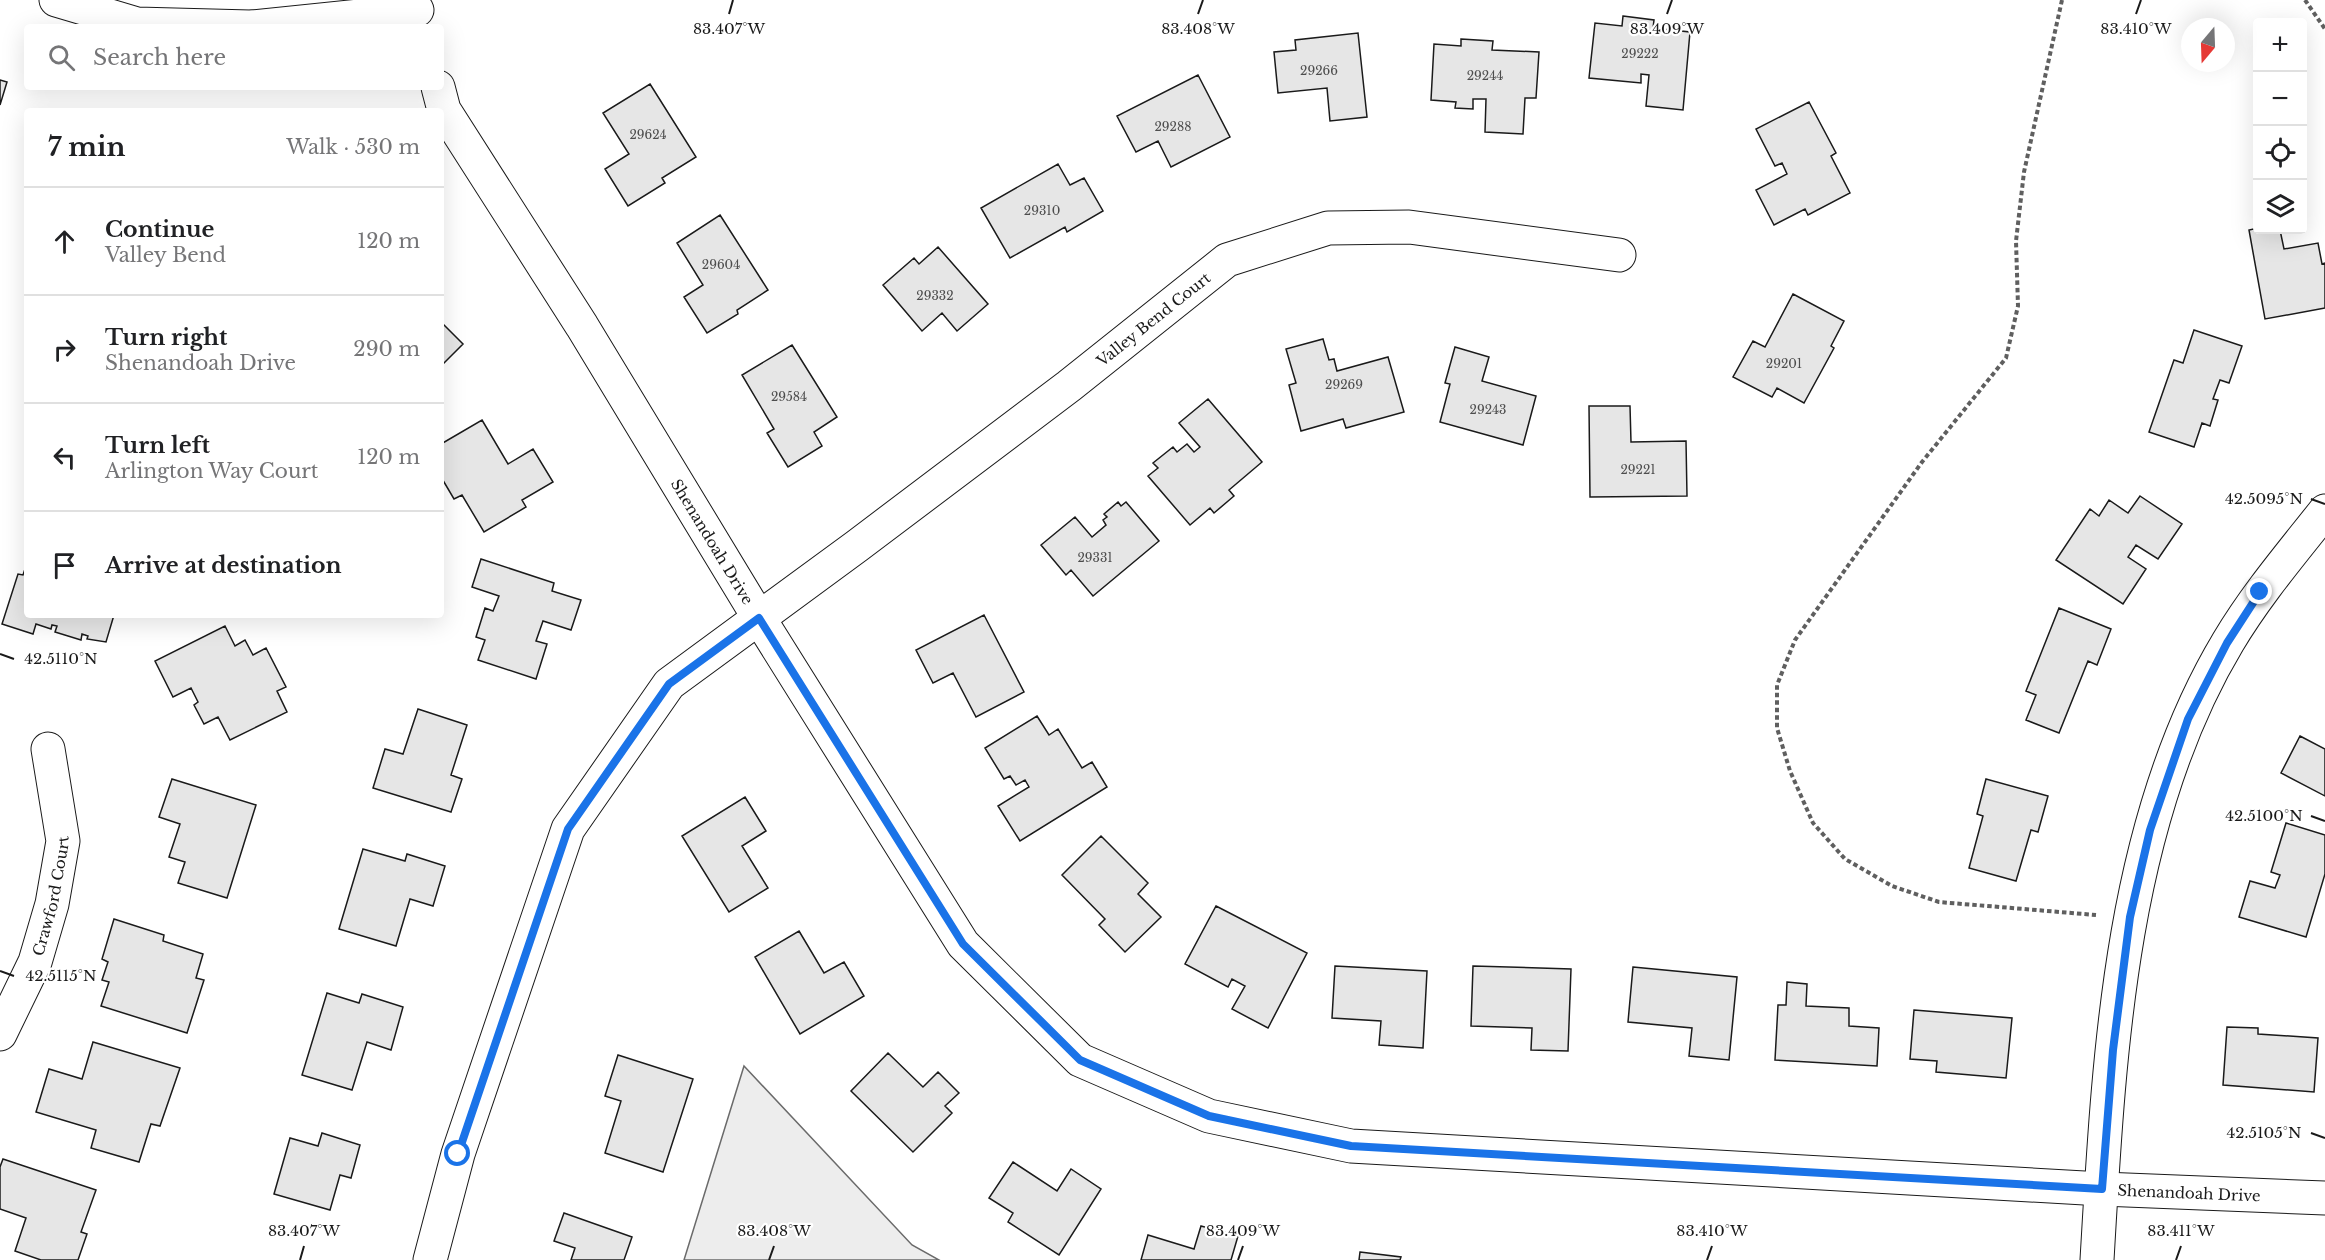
<!DOCTYPE html>
<html lang="en">
<head>
<meta charset="utf-8">
<style>
	body { margin:0; font-family:"Libre Baskerville",serif; background:#f2f2f2; color:#202124 }
	.controls { position:absolute; right:18px; top:18px; display:grid; overflow:hidden; border-radius:6px; box-shadow:0 6px 24px #0002 }
	.controls button { width:54px; height:54px; display:grid; place-items:center; padding:0; border:0; border-bottom:2px solid #e0e0e0; background:#fff; color:#202124; font:30px sans-serif }
	.compass { position:absolute; left:2181px; top:18px; width:54px; height:54px; border-radius:50%; background:#fff; box-shadow:0 6px 24px #0002; rotate:199deg }
	.stop { position:absolute; width:18px; height:18px; margin:-14px; border:4px solid #1a73e8; border-radius:50%; background:#fff }
	.stop.end { background:#1a73e8; border-color:#fff; box-shadow:0 2px 6px #0008 }
	.list { margin:0; padding:0; list-style:none }
	h2 { display:flex; justify-content:space-between; align-items:center; height:78px; margin:0; padding:0 24px; font-size:26px }
	h2 small { font-size:20px; font-weight:400; color:#757577 }
	.list li { display:grid; grid-template-columns:39px 1fr auto; gap:18px; align-items:center; box-sizing:border-box; height:108px; padding:0 24px; border-top:2px solid #e0e0e0 }
	.list b { display:block; font-size:22px; white-space:nowrap }
	.list p { margin:0; font-size:20px; white-space:nowrap; color:#757577 }
	.list em { font-size:20px; font-style:normal; color:#757577 }
	.icon { flex:none; width:33px; height:33px; fill:none; stroke:currentColor; stroke-width:2; stroke-linecap:round; stroke-linejoin:round }
	.map { position:relative; flex:none; width:2325px; height:1260px; overflow:hidden }
	.search { position:absolute; background:#fff; box-shadow:0 6px 24px #0002; left:24px; top:24px; width:420px; height:66px; display:flex; align-items:center; gap:15px; box-sizing:border-box; padding:0 21px; border-radius:6px; color:#757577; font-size:22px }
	.panel { position:absolute; background:#fff; box-shadow:0 6px 24px #0002; left:24px; top:108px; width:420px; height:510px; border-radius:6px }
	.map>svg:first-child { display:block }
</style>
</head>
<body>
<div class="map">
<svg width="2325" height="1260" viewBox="0 0 2325 1260">
	<rect width="100%" height="100%" fill="#fff"/>
	<path fill="#ededed" stroke="#6a6a6a" stroke-width="1.5" d="M 744,1066 L 912,1245 L 939,1260 L 684,1260 Z"/>
	<path fill="#e6e6e6" stroke="#1a1a1a" stroke-width="1.5" d="M 1623,16 L 1654,20 L 1653,28 L 1690,32 L 1683,110 L 1646,106 L 1649,75 L 1641,74 L 1641,83 L 1589,78 L 1595,23 L 1622,26 Z
		M 1358,33 L 1367,117 L 1330,121 L 1327,88 L 1278,93 L 1274,52 L 1296,50 L 1295,40 Z
		M 1461,39 L 1493,41 L 1492,50 L 1539,52 L 1536,98 L 1525,98 L 1523,134 L 1485,132 L 1486,99 L 1473,99 L 1473,109 L 1455,108 L 1456,102 L 1431,100 L 1434,44 L 1461,46 Z
		M 1198,75 L 1230,137 L 1171,167 L 1158,141 L 1136,152 L 1117,116 Z
		M 0,80 L 7,82 L 0,105 Z
		M 650,84 L 696,157 L 662,178 L 665,183 L 628,206 L 605,169 L 629,154 L 603,113 Z
		M 1809,102 L 1836,153 L 1831,156 L 1850,193 L 1808,215 L 1805,209 L 1774,225 L 1756,190 L 1787,174 L 1782,163 L 1775,166 L 1756,129 Z
		M 1058,164 L 1070,185 L 1084,178 L 1103,211 L 1067,232 L 1065,227 L 1010,258 L 981,208 Z
		M 720,215 L 768,290 L 737,310 L 738,314 L 707,333 L 684,297 L 703,285 L 677,243 Z
		M 2258,228 L 2280,230 L 2284,249 L 2318,243 L 2322,264 L 2325,263 L 2325,308 L 2265,319 L 2249,230 Z
		M 938,247 L 988,304 L 957,331 L 942,313 L 922,331 L 883,285 L 914,258 L 919,264 Z
		M 1793,294 L 1844,321 L 1831,346 L 1834,348 L 1804,403 L 1777,388 L 1772,397 L 1733,377 L 1753,341 L 1765,347 Z
		M 441,322 L 463,344 L 441,366 Z
		M 2194,330 L 2242,346 L 2229,383 L 2220,380 L 2213,399 L 2218,400 L 2210,426 L 2202,423 L 2194,447 L 2149,432 L 2174,360 L 2183,363 Z
		M 1323,339 L 1329,360 L 1334,359 L 1337,371 L 1388,357 L 1404,412 L 1346,428 L 1343,419 L 1301,431 L 1289,385 L 1296,383 L 1286,349 Z
		M 792,345 L 837,417 L 814,432 L 822,446 L 788,467 L 767,433 L 774,429 L 742,375 Z
		M 1455,347 L 1489,357 L 1482,381 L 1536,396 L 1523,445 L 1440,422 L 1450,384 L 1445,383 Z
		M 1208,399 L 1262,462 L 1229,490 L 1234,496 L 1214,513 L 1210,508 L 1190,525 L 1148,476 L 1158,468 L 1153,463 L 1173,447 L 1177,452 L 1187,444 L 1194,452 L 1200,447 L 1179,423 Z
		M 1589,406 L 1630,406 L 1631,442 L 1686,441 L 1687,496 L 1590,497 Z
		M 482,420 L 508,464 L 533,449 L 553,482 L 522,500 L 526,507 L 484,532 L 462,495 L 454,499 L 441,477 L 441,444 Z
		M 2140,496 L 2182,524 L 2158,559 L 2136,545 L 2128,557 L 2146,569 L 2123,604 L 2056,560 L 2090,509 L 2099,516 L 2109,500 L 2128,513 Z
		M 1118,502 L 1121,506 L 1126,502 L 1159,541 L 1093,596 L 1071,570 L 1066,575 L 1041,545 L 1075,517 L 1092,537 L 1106,525 L 1103,520 L 1107,517 L 1104,514 Z
		M 481,559 L 554,583 L 552,591 L 581,600 L 571,630 L 543,621 L 536,641 L 547,644 L 536,679 L 478,660 L 485,640 L 476,637 L 485,608 L 493,611 L 499,596 L 472,587 Z
		M 27,563 L 27,615 L 114,615 L 106,642 L 87,639 L 88,636 L 82,634 L 81,640 L 55,632 L 57,626 L 52,625 L 51,629 L 36,624 L 33,634 L 2,624 L 18,574 L 23,575 Z
		M 2059,608 L 2111,629 L 2097,665 L 2088,661 L 2059,733 L 2026,720 L 2036,695 L 2026,691 Z
		M 984,615 L 1024,692 L 976,717 L 953,673 L 933,683 L 916,650 Z
		M 225,626 L 235,646 L 245,640 L 253,655 L 266,648 L 286,687 L 277,691 L 287,712 L 230,740 L 218,717 L 204,724 L 194,705 L 198,702 L 191,688 L 173,697 L 155,661 Z
		M 418,709 L 467,725 L 451,775 L 462,779 L 451,812 L 373,788 L 385,749 L 403,754 Z
		M 1037,716 L 1049,735 L 1058,729 L 1082,768 L 1092,762 L 1107,787 L 1020,841 L 998,806 L 1029,787 L 1025,780 L 1016,785 L 1010,776 L 1004,779 L 985,748 Z
		M 2300,736 L 2325,749 L 2325,796 L 2281,773 Z
		M 172,779 L 256,805 L 227,898 L 178,883 L 185,862 L 169,857 L 180,824 L 159,817 Z
		M 1986,779 L 2048,796 L 2038,832 L 2031,830 L 2016,881 L 1969,868 L 1983,816 L 1977,814 Z
		M 745,797 L 766,831 L 742,846 L 768,888 L 729,912 L 682,836 Z
		M 2286,823 L 2325,835 L 2325,874 L 2306,937 L 2239,917 L 2250,881 L 2275,888 L 2280,875 L 2271,872 Z
		M 1101,836 L 1148,883 L 1138,894 L 1161,917 L 1125,952 L 1099,925 L 1105,919 L 1062,875 Z
		M 363,849 L 405,861 L 407,854 L 445,866 L 433,906 L 410,899 L 396,946 L 339,929 Z
		M 1216,906 L 1307,953 L 1268,1028 L 1232,1009 L 1245,986 L 1232,979 L 1228,987 L 1185,964 Z
		M 114,919 L 164,935 L 163,941 L 203,954 L 196,978 L 204,980 L 187,1033 L 101,1006 L 109,982 L 102,980 L 108,962 L 102,959 Z
		M 799,931 L 824,973 L 844,962 L 864,996 L 800,1034 L 755,957 Z
		M 1335,966 L 1427,971 L 1423,1048 L 1379,1045 L 1381,1021 L 1332,1018 Z
		M 1473,966 L 1571,969 L 1568,1051 L 1531,1050 L 1532,1028 L 1471,1026 Z
		M 1633,967 L 1737,977 L 1729,1060 L 1689,1056 L 1692,1028 L 1628,1022 Z
		M 1787,982 L 1807,984 L 1806,1006 L 1849,1008 L 1849,1026 L 1879,1028 L 1877,1066 L 1775,1060 L 1778,1005 L 1786,1005 Z
		M 327,993 L 359,1003 L 362,994 L 403,1007 L 391,1050 L 367,1042 L 352,1090 L 302,1075 Z
		M 1914,1010 L 2012,1018 L 2006,1078 L 1936,1072 L 1937,1061 L 1910,1059 Z
		M 2227,1027 L 2258,1028 L 2258,1034 L 2318,1038 L 2314,1092 L 2223,1085 Z
		M 93,1042 L 180,1068 L 160,1126 L 151,1124 L 139,1162 L 91,1148 L 96,1130 L 36,1112 L 49,1069 L 82,1079 Z
		M 888,1053 L 923,1087 L 938,1072 L 959,1093 L 945,1106 L 952,1113 L 913,1152 L 851,1091 Z
		M 618,1055 L 693,1079 L 663,1172 L 605,1153 L 621,1101 L 605,1096 Z
		M 322,1133 L 360,1145 L 351,1178 L 340,1175 L 330,1210 L 274,1194 L 290,1138 L 318,1146 Z
		M 3,1159 L 96,1190 L 81,1232 L 87,1234 L 78,1260 L 41,1260 L 15,1251 L 26,1218 L 0,1209 L 0,1167 Z
		M 1013,1162 L 1057,1191 L 1071,1169 L 1101,1189 L 1059,1255 L 1008,1222 L 1013,1213 L 989,1198 Z
		M 564,1213 L 632,1237 L 624,1260 L 571,1260 L 575,1248 L 554,1241 Z
		M 1201,1226 L 1238,1236 L 1231,1260 L 1141,1260 L 1148,1235 L 1194,1249 Z
		M 1360,1252 L 1401,1257 L 1400,1260 L 1359,1260 Z"/>
	<g fill="none" stroke-linecap="round" stroke-linejoin="round">
		<defs>
			<g id="minor">
				<path d="M 56,0 L 137,24 L 250,27"/>
				<path d="M 253,27 L 417,10"/>
				<path id="s1" d="M 438,87 L 444,110 L 582,326 L 759,618 L 963,944 L 1080,1060 L 1209,1116 L 1351,1146 L 2102,1189 L 2325,1198"/>
				<path id="s2" d="M 0,1034 L 35,962 L 52,904 L 63,841 L 48,749"/>
				<path id="s3" d="M 430,1260 L 458,1154 L 568,829 L 669,684 L 857,546 L 1069,386 L 1227,260 L 1328,228 L 1409,227 L 1619,255"/>
				<path d="M 2097,1260 C 2109,1055 2120,822 2228,642 C 2256,595 2291,554 2325,511"/>
			</g>
		</defs>
		<use href="#minor" stroke="#1a1a1a" stroke-width="35"/>
		<path stroke="#5f5f5f" stroke-width="4" stroke-dasharray="4.5 3" stroke-linecap="butt" d="M 2062,0 L 2024,172 L 2016,241 L 2018,306 L 2006,358 L 1922,462 L 1795,640 L 1777,685 L 1777,728 L 1790,771 L 1813,823 L 1845,859 L 1892,886 L 1939,902 L 2096,915
			M 2305,0 L 2325,29"/>
		<use href="#minor" stroke="#fff" stroke-width="33"/>
	</g>
	<g fill="none" stroke-linecap="round" stroke-linejoin="round">
		<path stroke="#1a73e8" stroke-width="8" d="M 458,1154 L 568,829 L 669,684 L 759,618 L 963,944 L 1080,1060 L 1209,1116 L 1351,1146 L 2102,1189 L 2113,1050 L 2130,917 L 2150,830 L 2188,719 L 2227,643 L 2260,592"/>
	</g>
	<path fill="none" stroke="#1a1a1a" stroke-width="2" d="M 729,14 L 733,0M 1198,14 L 1203,0M 1667,14 L 1672,0M 2136,14 L 2141,0M 2311,499 L 2325,504M 0,654 L 14,659M 2311,816 L 2325,821M 0,971 L 14,976M 2311,1133 L 2325,1138M 300,1260 L 304,1246M 769,1260 L 774,1246M 1238,1260 L 1243,1246M 1707,1260 L 1712,1246M 2176,1260 L 2181,1246"/>
	<g text-anchor="middle" dominant-baseline="central" stroke-width="4.5" stroke-linejoin="round" paint-order="stroke">
		<g font-size="12" fill="#4d4d4d">
			<text x="1640" y="53">29222</text>
			<text x="1319" y="70">29266</text>
			<text x="1485" y="75">29244</text>
			<text x="1173" y="126">29288</text>
			<text x="648" y="134">29624</text>
			<text x="1042" y="210">29310</text>
			<text x="721" y="264">29604</text>
			<text x="935" y="295">29332</text>
			<text x="1784" y="363">29201</text>
			<text x="1344" y="384">29269</text>
			<text x="789" y="396">29584</text>
			<text x="1488" y="409">29243</text>
			<text x="1638" y="469">29221</text>
			<text x="1095" y="557">29331</text>
		</g>
		<g font-size="15" fill="#1a1a1a" stroke="#fff">
			<text stroke="none"><textPath href="#s3" startOffset="1236">Valley Bend Court</textPath></text>
			<text stroke="none"><textPath href="#s1" startOffset="532">Shenandoah Drive</textPath></text>
			<text stroke="none"><textPath href="#s2" startOffset="148">Crawford Court</textPath></text>
			<text stroke="none"><textPath href="#s1" startOffset="2296">Shenandoah Drive</textPath></text>
		</g>
	</g>
	<g font-size="15" text-anchor="middle" fill="#1a1a1a" stroke="#fff" stroke-width="4.5" stroke-linejoin="round" paint-order="stroke">
		<text x="729" y="34">83.407°W</text>
		<text x="1198" y="34">83.408°W</text>
		<text x="1667" y="34">83.409°W</text>
		<text x="2136" y="34">83.410°W</text>
		<text x="2264" y="504">42.5095°N</text>
		<text x="61" y="664">42.5110°N</text>
		<text x="2264" y="821">42.5100°N</text>
		<text x="61" y="981">42.5115°N</text>
		<text x="2264" y="1138">42.5105°N</text>
		<text x="304" y="1236">83.407°W</text>
		<text x="774" y="1236">83.408°W</text>
		<text x="1243" y="1236">83.409°W</text>
		<text x="1712" y="1236">83.410°W</text>
		<text x="2181" y="1236">83.411°W</text>
	</g>
</svg>
<div class="controls">
<button>+</button>
<button>−</button>
<button><svg class="icon" aria-label="locate" viewBox="0 0 24 24"><circle cx="12" cy="12" r="6"/><path d="M12 2v4M12 18v4M2 12h4M18 12h4"/></svg></button>
<button><svg class="icon" aria-label="layers" viewBox="0 0 24 24"><path d="M12 4l9 5-9 5-9-5zM3 14l9 5 9-5"/></svg></button>
</div>
<svg class="compass" viewBox="-18 -18 36 36"><path d="M0-13l5 13h-10z" fill="#e53935"/><path d="M0 13l5-13h-10z" fill="#757577"/></svg>
<div class="stop" style="left:458px;top:1154px"></div>
<div class="stop end" style="left:2260px;top:592px"></div>
<div class="search"><svg class="icon" aria-label="search" viewBox="0 0 24 24"><circle cx="10" cy="10" r="6"/><path d="M15 15l6 6"/></svg>Search here</div>
<section class="panel">
<h2>7 min<small>Walk · 530 m</small></h2>
<ul class="list">
<li><svg class="icon" aria-label="ahead" viewBox="0 0 24 24"><path d="M12 20V5M6 11l6-6 6 6"/></svg><div><b>Continue</b><p>Valley Bend</p></div><em>120 m</em></li>
<li><svg class="icon" aria-label="right" viewBox="0 0 24 24"><path d="M7 20v-9h11M14 6l5 5-5 5"/></svg><div><b>Turn right</b><p>Shenandoah Drive</p></div><em>290 m</em></li>
<li><svg class="icon" aria-label="left" viewBox="0 0 24 24"><path d="M17 20v-9H6M10 6l-5 5 5 5"/></svg><div><b>Turn left</b><p>Arlington Way Court</p></div><em>120 m</em></li>
<li><svg class="icon" aria-label="arrive" viewBox="0 0 24 24"><path d="M6 21V4h12l-3 4 3 4H6"/></svg><div><b>Arrive at destination</b></div></li>
</ul>
</section>
</div>
</body>
</html>
